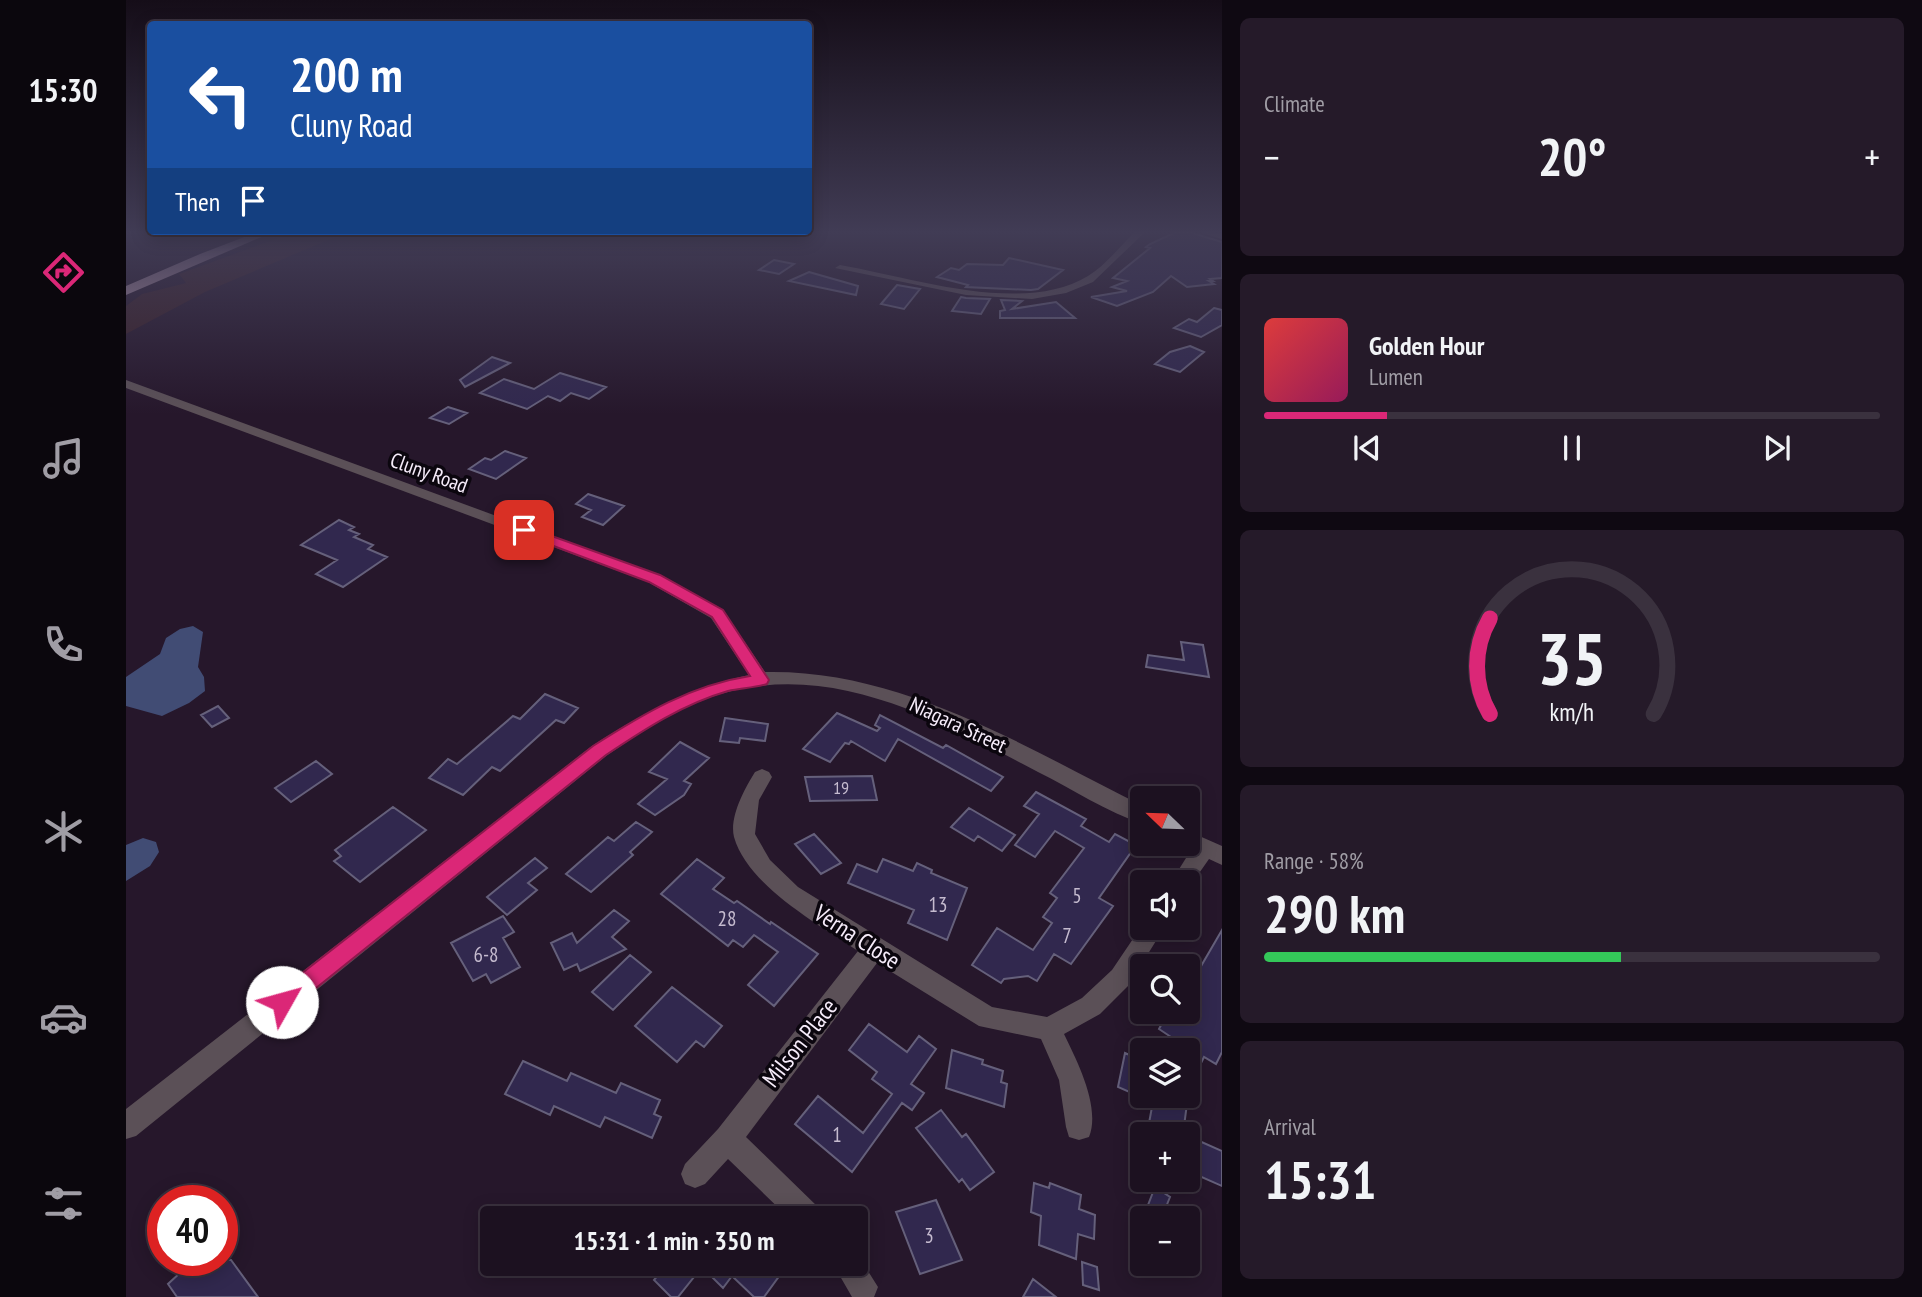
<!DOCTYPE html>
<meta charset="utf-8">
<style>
:root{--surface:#1c1120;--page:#251a29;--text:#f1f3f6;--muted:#a09da5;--line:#3a313e;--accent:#db2777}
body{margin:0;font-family:"PT Sans Narrow",sans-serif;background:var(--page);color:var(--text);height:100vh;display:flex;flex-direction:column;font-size:26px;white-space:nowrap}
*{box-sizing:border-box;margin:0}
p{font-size:23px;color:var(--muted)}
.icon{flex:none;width:38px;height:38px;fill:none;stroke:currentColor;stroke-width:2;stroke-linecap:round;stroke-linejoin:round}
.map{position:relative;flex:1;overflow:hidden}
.side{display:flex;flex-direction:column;gap:18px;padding:18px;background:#0f0912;width:700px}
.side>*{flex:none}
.top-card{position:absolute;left:21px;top:21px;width:665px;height:214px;border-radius:7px;box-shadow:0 4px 18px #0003,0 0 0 2px var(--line);background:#1a4fa0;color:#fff;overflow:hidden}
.needle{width:46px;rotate:293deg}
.tools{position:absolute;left:1004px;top:786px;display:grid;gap:14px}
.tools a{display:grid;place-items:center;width:70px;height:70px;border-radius:7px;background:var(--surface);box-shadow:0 4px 18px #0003,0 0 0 2px var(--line);font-size:35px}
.speed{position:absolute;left:21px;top:1185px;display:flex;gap:14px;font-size:35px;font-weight:700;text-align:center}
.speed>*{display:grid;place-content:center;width:91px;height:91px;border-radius:50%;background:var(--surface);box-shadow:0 4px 18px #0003,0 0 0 2px var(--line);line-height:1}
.speed .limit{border:10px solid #d22;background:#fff;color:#111}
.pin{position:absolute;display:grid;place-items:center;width:60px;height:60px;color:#fff;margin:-30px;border-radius:14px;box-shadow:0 4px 10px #0006}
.me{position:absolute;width:77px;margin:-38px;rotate:52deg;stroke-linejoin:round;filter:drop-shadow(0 0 5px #0008)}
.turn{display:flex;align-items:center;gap:24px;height:147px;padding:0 28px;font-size:32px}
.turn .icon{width:91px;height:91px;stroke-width:2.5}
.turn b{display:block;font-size:49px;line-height:60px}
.then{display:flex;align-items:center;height:66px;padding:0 28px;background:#0003;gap:14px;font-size:26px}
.big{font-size:52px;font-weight:800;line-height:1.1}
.side .card{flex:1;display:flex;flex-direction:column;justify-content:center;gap:10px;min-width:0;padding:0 24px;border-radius:10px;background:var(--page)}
.side .dial{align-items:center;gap:0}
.dial svg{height:182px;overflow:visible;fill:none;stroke:var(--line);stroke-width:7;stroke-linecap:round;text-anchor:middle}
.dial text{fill:var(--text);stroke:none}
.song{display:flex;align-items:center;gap:21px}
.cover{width:84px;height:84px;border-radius:10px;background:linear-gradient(135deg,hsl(0 70% 55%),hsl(330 70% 35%))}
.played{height:7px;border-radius:4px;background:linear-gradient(90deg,var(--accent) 20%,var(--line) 20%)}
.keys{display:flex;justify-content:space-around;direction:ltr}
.heat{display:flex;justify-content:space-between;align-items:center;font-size:38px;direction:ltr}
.charge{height:10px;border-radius:5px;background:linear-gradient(90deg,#34c759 58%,var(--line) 0)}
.trip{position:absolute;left:354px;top:1206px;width:388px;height:70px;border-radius:7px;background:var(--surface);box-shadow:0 4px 18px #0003,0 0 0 2px var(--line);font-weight:800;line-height:70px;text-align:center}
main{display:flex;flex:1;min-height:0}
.tabs{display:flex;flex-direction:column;width:126px;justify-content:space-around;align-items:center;background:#0b070d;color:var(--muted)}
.tabs .icon{width:49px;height:49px}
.tabs .selected{color:var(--accent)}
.tabs b{font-size:32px;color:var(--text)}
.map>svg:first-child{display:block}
</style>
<main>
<nav class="tabs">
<b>15:30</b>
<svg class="icon selected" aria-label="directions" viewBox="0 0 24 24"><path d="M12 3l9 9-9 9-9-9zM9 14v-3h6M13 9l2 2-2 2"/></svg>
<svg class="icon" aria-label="music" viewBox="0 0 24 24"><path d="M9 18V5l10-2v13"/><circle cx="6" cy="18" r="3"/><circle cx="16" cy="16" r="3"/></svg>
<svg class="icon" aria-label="phone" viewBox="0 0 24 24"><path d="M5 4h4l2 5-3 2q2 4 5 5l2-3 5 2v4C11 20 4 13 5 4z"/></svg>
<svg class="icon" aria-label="climate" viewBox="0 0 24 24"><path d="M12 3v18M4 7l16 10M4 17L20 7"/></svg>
<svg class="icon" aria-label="car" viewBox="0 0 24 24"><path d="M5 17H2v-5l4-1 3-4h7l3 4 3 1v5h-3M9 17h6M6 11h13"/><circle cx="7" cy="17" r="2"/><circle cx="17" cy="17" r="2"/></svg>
<svg class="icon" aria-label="filters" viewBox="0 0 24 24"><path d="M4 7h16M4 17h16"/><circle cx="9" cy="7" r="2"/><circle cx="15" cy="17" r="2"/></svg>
</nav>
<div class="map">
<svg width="1096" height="1297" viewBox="0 0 1096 1297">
<rect width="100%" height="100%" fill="#26172b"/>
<!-- green -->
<path fill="#391f26" d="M169 232H221L79 292 0 334V306L16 294 60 283 53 274Z"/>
<!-- water -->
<path fill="#414c74" d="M67 626 77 632 72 667 78 677 79 691 63 703 36 716 0 706V677L34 654 40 638 54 629Z
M17 838 30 842 33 852 24 866 0 881V845Z"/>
<!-- building -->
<path fill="#31284e" stroke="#65607b" stroke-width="2" d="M1050 232H1063L1096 242V278L1084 279 1087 281H1083L1088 284 1061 287 1045 276 1027 292 991 306 965 297 1001 291 986 287 1001 281 987 278 1024 248 1020 247 1024 244Z
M883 258 937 270 912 289 905 290 840 287 842 285 811 277 825 268 833 270 841 264 877 265Z
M648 260 668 264 653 274 633 270Z
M683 272 732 286 730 295 663 281Z
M771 285 794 289 778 309 755 304Z
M835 297 840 298 864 299 855 314 826 311Z
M875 300 896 301 886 309 930 302 949 318H874V311L879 310Z
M1088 308 1096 310V325L1075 337 1048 328 1063 319 1071 322Z
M1064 346 1078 352 1054 372 1029 364 1044 352Z
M366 357 384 363 339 387 334 380Z
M434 373 480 387 463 399 445 393 434 401 422 396 401 409 354 393 378 379 408 389Z
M322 407 341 413 323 424 304 418Z
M379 451 400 458 370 479 343 469 359 458 365 460Z
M462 494 498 506 477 525 456 517 465 510 450 504Z
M213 520 228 527 223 530 233 534 228 537 247 545 242 549 261 557 217 587 190 574 211 560 175 545Z
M1055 642 1077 645 1083 677 1020 667 1022 655 1058 660Z
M419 694 452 708 438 723 430 720 374 771 366 767 337 795 303 778 322 759 331 764 387 716 394 719Z
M92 706 103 718 86 727 75 715Z
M711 713 751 731 754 728 749 725 754 715 817 748 820 745 877 777 865 791 772 739 759 761 725 741 723 744 719 743 704 762 677 749Z
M599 718 642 724 639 741 614 738 613 743 594 741Z
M554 742 583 758 558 781 565 784 558 795 529 815 512 804 541 779 523 772Z
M190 761 206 774 165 802 149 788Z
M746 776 751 800 684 801 679 777Z
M910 792 960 819 955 826 983 842 989 834 1010 845 973 898 987 906 945 964 928 954 911 981 902 976 878 979 875 983 846 965 871 928 907 950 926 923 917 917 931 898 924 893 958 848 929 831 909 857 889 845 913 814 898 806Z
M267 807 300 830 234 882 208 861 215 856 209 850Z
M843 808 889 835 876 851 852 836 848 841 825 827Z
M510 822 526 832 504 852 507 855 465 892 440 874 482 837 488 841Z
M688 834 715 863 695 874 669 844Z
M409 858 421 868 402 883 411 890 381 915 361 897Z
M571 859 598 878 587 889 608 903 611 901 644 924 645 922 692 954 648 1006 622 985 652 952 628 935 617 947 607 940 602 946 535 894Z
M757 859 787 871 791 863 806 870 805 873 841 888 821 940 782 923 788 910 722 883 731 864 751 872Z
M488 910 503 921 486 937 500 949 454 971 451 964 438 970 425 943 446 933 451 943Z
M377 916 388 932 377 938 394 967 365 983 360 974 347 981 325 943Z
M1096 930V1052L1090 1064 1078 1057 1074 1065 1062 1058V1050H1049L1041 1045 1045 1037 1033 1029 1042 1012H1062V967L1071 973Z
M504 955 525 972 487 1010 466 992Z
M546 987 596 1026 578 1047 570 1041 551 1062 509 1026Z
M743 1024 781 1052 793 1036 810 1049 785 1084 798 1093 786 1110 776 1103 726 1172 669 1124 692 1096 737 1133 766 1094 746 1079 751 1072 723 1050Z
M826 1050 857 1060 856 1064 877 1071 875 1082 881 1084 878 1107 820 1088Z
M999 1053 1017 1061V1098L992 1087Z
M397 1061 441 1081 445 1073 490 1093 495 1083 534 1100 528 1114 535 1117 526 1138 479 1117 474 1127 428 1106 424 1115 379 1094Z
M1028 1096H1062L1057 1134H1021Z
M815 1110 836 1137 840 1134 868 1172 844 1190 836 1179 833 1182 790 1128Z
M1062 1136 1096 1151V1186L1062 1171Z
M908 1183 923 1188 924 1183 955 1195 953 1209 969 1215 968 1239 952 1234 950 1259 913 1245 915 1216 905 1212Z
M1029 1187 1044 1197 1040 1207 1057 1218H1017Z
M810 1200 836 1260 794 1274 770 1212Z
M68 1260H105L132 1297H51L42 1284Z
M956 1262 971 1267 973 1290 957 1285Z
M541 1264H662L638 1297H628L606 1276 597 1288 576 1267 552 1297H545L528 1280Z
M907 1279 930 1297H897Z"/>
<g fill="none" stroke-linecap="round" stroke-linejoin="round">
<!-- minor -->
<path fill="#5b5057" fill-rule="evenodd" d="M1009 232H1019L967 282 940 293 906 299 840 295 709 268 714 265C785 277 896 316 962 276 980 265 993 247 1009 232Z
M1077 232 1096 233V239L1079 234Z
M0 380 534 576 597 610 639 672C776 669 898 747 1017 806V824C981 812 946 789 912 772 817 722 712 663 602 692 557 703 517 731 480 756L10 1136 0 1139V1109L466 746C516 714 564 687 623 675L585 618 522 582 0 388Z
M636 769 643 772 646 777 633 800 629 834 644 860 672 887 866 1007 921 1017 956 998 986 970 1017 924V928H1038L1002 986 974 1014 938 1034C951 1061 975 1107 963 1137L953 1140 943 1137 940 1127 933 1080 915 1039 853 1026 751 963 620 1137 693 1208 697 1218H663L602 1159 579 1184 569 1188 559 1184 555 1174 559 1164 592 1129 732 951C692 924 622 886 608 837 603 817 619 788 629 772Z
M1062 831 1096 846V865L1083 859 1062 889V882H1045L1065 850 1054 844H1062Z
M730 1252 752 1287 748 1297H726L707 1264H730Z"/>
<!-- highway -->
<path fill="#b195a7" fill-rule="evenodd" d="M131 232H147L0 295V286L74 254Z"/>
</g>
<!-- sky -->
<linearGradient id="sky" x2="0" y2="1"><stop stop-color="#150d18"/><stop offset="0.56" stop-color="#413c55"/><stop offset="1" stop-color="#413c55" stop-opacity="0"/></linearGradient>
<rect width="1096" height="414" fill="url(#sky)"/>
<!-- route -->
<path fill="#db2777" stroke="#8e194d" stroke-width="2" d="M398 526 534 575 597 610 643 680 641 684C628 688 615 688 602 691 557 704 519 729 480 755L164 1009 156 1012 148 1009 145 1002 148 995 467 746C517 714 565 685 624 676L586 617 523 582 393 533V527Z"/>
<g text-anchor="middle" stroke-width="7" stroke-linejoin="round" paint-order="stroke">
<!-- number labels -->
<g font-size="18" fill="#c5bbcf">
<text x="715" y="794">19</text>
</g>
<!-- street labels -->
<g font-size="21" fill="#f6ecfa" stroke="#0b060e">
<text transform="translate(303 473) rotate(20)" y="7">Cluny Road</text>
<text transform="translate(832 725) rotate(25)" y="7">Niagara Street</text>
</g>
<!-- near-number labels -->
<g font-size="21" fill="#c5bbcf">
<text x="951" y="903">5</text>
<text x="812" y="912">13</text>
<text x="601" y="926">28</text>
<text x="941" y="943">7</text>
<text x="360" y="962">6-8</text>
<text x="711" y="1142">1</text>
<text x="803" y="1243">3</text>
</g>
<!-- near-street labels -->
<g font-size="24" fill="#f6ecfa" stroke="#0b060e">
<text transform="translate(731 937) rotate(33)" y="8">Verna Close</text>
<text transform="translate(674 1043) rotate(-52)" y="8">Milson Place</text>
</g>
</g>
</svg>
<div class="tools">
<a><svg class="needle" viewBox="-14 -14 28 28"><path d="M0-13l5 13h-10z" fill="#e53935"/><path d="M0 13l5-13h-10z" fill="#a09da5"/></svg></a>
<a><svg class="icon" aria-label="sound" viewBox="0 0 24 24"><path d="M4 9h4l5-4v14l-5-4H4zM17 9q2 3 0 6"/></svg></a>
<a><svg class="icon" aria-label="search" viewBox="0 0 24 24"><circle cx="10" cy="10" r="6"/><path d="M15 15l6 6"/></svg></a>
<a><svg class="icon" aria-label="layers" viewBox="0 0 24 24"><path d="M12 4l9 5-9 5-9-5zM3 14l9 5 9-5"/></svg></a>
<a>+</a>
<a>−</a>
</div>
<div class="speed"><div class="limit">40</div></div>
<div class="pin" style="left:398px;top:530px;background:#d93025"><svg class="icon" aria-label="arrive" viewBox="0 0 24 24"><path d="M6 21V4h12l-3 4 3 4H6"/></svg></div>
<svg class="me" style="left:156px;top:1002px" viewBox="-20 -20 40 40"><circle r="19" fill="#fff"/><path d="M0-13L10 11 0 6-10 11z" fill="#db2777"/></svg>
<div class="trip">15:31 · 1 min · 350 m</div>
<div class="top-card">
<div class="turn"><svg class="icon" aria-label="left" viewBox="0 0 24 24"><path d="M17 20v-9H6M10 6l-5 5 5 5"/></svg><div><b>200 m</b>Cluny Road</div></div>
<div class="then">Then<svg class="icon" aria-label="arrive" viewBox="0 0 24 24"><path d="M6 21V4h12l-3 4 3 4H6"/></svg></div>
</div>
</div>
<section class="side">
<div class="card"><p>Climate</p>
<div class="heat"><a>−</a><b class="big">20°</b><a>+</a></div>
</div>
<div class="card">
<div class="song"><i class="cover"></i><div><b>Golden Hour</b><p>Lumen</p></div></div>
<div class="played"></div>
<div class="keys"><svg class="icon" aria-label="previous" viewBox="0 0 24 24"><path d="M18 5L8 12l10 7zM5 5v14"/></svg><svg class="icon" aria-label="pause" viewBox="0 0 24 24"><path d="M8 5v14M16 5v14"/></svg><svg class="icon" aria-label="next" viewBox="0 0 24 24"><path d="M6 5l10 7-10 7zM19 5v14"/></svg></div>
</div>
<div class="card dial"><svg viewBox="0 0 100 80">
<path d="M14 69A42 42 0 1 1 86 69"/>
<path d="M14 69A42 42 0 0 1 14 27" stroke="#db2777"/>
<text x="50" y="56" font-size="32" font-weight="700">35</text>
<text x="50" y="72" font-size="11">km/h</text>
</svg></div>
<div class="card"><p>Range · 58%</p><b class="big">290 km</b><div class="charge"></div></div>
<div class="card"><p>Arrival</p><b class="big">15:31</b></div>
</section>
</main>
